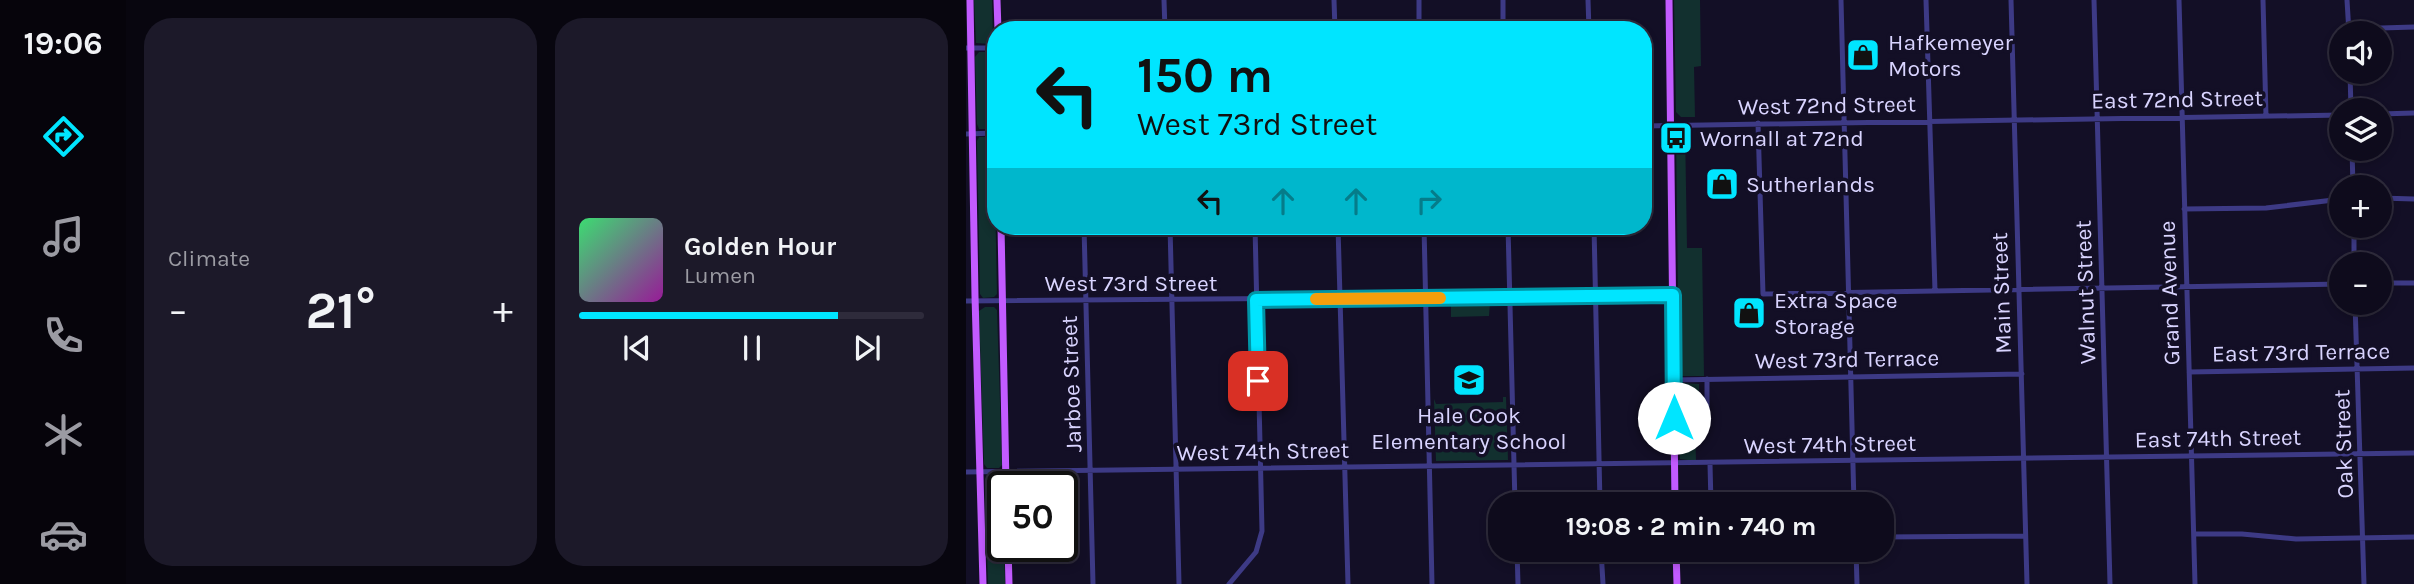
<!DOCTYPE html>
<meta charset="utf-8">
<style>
:root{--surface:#0e0b1c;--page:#1c1929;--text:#f1f3f6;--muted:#9b9ba3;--line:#2e2b3b;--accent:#00e5ff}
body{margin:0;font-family:Karla,sans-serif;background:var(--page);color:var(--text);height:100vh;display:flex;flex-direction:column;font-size:26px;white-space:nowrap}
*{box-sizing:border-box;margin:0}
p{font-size:23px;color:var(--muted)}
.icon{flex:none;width:38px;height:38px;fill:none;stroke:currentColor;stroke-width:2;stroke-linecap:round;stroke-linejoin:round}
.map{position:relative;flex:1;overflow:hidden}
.side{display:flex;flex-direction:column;gap:18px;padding:18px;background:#08060f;width:840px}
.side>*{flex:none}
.guide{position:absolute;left:21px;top:21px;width:665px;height:214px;border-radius:28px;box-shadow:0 4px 10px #0003,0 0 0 2px var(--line);background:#00e5ff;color:#111;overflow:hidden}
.buttons{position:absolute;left:1363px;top:21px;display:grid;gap:14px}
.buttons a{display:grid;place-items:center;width:63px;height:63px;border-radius:50%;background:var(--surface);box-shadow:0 4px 10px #0003,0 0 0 2px var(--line);font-size:35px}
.speed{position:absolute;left:21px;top:471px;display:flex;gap:14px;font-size:35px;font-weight:700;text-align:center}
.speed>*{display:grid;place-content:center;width:91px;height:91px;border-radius:50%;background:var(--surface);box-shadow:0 4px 10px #0003,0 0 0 2px var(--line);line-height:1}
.speed .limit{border:4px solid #111;border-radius:10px;background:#fff;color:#111}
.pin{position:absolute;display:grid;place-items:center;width:60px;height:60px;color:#fff;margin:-30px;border-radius:14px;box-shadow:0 4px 10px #0006}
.me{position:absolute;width:77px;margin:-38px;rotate:0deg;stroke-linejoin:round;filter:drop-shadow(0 0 5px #0008)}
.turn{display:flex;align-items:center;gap:24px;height:147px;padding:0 35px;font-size:32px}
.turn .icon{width:91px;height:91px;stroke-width:2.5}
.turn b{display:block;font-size:49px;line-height:60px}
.lanes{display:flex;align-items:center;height:66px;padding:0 35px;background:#0003;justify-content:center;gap:35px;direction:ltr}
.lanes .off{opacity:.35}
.big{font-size:52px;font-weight:700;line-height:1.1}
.side .card{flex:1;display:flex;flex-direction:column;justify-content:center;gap:10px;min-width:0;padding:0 24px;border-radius:28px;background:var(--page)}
.song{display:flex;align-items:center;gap:21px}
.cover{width:84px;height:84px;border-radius:10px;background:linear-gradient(135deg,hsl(140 70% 55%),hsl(300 70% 35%))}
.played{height:7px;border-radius:4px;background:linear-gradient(90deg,var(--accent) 75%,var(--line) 75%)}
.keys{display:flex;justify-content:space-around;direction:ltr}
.heat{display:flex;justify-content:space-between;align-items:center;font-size:38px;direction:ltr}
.side .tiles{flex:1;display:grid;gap:18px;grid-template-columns:repeat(2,1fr)}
.trip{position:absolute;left:522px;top:492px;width:406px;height:70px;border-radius:28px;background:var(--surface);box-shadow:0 4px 10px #0003,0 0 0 2px var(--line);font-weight:700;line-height:70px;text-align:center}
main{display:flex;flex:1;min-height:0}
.tab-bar{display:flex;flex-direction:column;width:126px;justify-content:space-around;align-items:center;background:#06040b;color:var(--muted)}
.tab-bar .icon{width:49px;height:49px}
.tab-bar .active{color:var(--accent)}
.tab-bar b{font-size:32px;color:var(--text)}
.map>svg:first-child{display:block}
</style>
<main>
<nav class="tab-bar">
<b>19:06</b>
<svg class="icon active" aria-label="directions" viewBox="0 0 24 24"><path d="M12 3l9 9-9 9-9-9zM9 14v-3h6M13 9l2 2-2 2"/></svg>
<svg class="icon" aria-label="music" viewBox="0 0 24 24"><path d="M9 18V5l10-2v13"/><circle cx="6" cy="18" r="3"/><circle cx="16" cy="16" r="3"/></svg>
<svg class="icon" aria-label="phone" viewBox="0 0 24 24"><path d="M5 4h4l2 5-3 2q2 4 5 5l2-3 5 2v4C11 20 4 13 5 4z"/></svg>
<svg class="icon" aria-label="climate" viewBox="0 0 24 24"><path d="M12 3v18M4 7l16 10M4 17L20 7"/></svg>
<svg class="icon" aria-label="car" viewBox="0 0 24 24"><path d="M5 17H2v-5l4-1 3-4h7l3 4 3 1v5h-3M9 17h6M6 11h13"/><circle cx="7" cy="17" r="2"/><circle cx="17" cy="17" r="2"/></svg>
</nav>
<section class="side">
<div class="tiles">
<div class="card"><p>Climate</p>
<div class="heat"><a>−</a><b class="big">21°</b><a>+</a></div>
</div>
<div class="card">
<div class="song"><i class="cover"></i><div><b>Golden Hour</b><p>Lumen</p></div></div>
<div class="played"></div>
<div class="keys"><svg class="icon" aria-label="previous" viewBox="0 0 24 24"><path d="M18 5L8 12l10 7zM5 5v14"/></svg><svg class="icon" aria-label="pause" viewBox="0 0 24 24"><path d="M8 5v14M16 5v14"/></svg><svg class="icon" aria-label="next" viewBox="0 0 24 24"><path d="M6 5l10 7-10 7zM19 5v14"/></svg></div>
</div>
</div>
</section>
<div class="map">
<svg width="1448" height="584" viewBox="0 0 1448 584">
<rect width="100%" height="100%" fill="#130f26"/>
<!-- green -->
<path fill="#12302f" d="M8 0H26L27 41 24 44 10 43Z
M708 0H734L735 66 728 67 729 117H715L710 112Z
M13 52H24L27 57 28 125 25 129H13L11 124 9 57Z
M719 127 721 248H736L738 376H715L713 373 710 135 713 129Z
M13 137H26L28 140 31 294 28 297 17 298 14 294 11 141Z
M485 303H524L523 316 485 317Z
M19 307H28L31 310 36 465 33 468H21L18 464 13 311Z
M717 383 733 384V422L729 423 730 461 714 459 713 387Z
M537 397H540L542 460 470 461 468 399 470 404 537 402Z
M21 476H34L36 478 39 584H22L19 480Z"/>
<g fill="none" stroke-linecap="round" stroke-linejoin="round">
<!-- minor -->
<path stroke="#3d3a85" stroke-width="5" d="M198 0 199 30
M368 0 369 30
M453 0V30
M537 0V30
M622 0 623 30
M875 0 888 504
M960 0 969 291
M1045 0 1061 584
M1128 0 1144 584
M1213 0 1229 584
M1297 0 1300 116
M1381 0 1383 33
M1382 29 1448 27
M0 48H30
M1384 72 1385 110
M1414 114 1448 113
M792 123 797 294 1376 284
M677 126 1376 115
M0 134 30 133
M1386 149 1387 187
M1414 198 1448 199
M1218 209 1300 208 1376 199
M118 226 127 584
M204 226 213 584
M372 226 382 584
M458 226 466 584
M542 226 549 504
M628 226 634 504
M1388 226V264
M1414 283H1448
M0 301 707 295
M1389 303 1398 584
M1223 372 1448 368
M708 380 1056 374
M741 414V379
M744 464 745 504
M0 472 1448 453
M1228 534H1276L1330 539 1448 537
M915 537 1059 536
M551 550 552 584
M635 550 637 584
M890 550 891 584
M635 558 710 557
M263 584 290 552 296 531 289 226"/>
<!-- major -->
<path stroke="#c25bff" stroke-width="7" d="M4 0 9 296 17 584
M31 0 32 30
M703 0 709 504
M35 226 40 486
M42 546 43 584
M710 550 711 584"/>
</g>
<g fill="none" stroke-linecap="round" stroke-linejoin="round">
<defs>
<path id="route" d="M292 381 290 300 707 295 708 418"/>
</defs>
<!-- route casing -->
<use href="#route" stroke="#0095a6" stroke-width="18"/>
<!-- route -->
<use href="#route" stroke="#00e5ff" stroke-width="12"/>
<!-- slow -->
<path stroke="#f59e0b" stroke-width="12" d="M350 299 474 298"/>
</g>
<!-- icons -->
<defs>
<symbol id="shop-square" viewBox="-11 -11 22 22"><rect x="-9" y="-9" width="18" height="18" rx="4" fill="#00e5ff" stroke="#130f26"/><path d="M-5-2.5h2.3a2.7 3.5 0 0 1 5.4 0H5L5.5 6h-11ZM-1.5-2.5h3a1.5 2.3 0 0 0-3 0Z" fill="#111"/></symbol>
<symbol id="bus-square" viewBox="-11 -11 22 22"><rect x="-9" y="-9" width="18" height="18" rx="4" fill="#00e5ff" stroke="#130f26"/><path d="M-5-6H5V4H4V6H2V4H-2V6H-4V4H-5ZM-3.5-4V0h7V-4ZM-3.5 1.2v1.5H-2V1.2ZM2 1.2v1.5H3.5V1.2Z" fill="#111"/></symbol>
<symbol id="school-square" viewBox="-11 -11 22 22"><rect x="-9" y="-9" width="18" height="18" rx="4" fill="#00e5ff" stroke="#130f26"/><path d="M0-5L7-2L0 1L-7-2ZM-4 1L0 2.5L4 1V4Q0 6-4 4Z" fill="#111"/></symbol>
</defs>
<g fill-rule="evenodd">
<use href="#shop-square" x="878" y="36" width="38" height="38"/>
<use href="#bus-square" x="691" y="119" width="38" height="38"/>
<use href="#shop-square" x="737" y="165" width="38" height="38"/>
<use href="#shop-square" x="764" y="294" width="38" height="38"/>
<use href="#school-square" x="484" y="361" width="38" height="38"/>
</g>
<g text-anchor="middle" stroke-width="7" stroke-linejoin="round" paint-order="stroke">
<!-- poi labels -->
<g font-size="23" fill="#d9d4ff" stroke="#130f26" text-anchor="start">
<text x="922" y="50">Hafkemeyer<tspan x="922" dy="26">Motors</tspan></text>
<text x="734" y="146">Wornall at 72nd</text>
<text x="780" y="192">Sutherlands</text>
<text x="808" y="308">Extra Space<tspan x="808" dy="26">Storage</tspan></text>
<text x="503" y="423" text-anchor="middle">Hale Cook<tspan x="503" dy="26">Elementary School</tspan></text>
</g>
<!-- street labels -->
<g font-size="23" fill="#d9d4ff" stroke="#130f26">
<text transform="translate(1211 99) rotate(-1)" y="8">East 72nd Street</text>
<text transform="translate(861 105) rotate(-1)" y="8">West 72nd Street</text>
<text x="165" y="291">West 73rd Street</text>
<text transform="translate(1119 292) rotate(-92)" y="8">Walnut Street</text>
<text transform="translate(1035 293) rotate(-92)" y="8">Main Street</text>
<text transform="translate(1203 293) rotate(-92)" y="8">Grand Avenue</text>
<text transform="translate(1335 352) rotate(-1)" y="8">East 73rd Terrace</text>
<text transform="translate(881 359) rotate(-1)" y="8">West 73rd Terrace</text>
<text transform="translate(105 384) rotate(-92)" y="8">Jarboe Street</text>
<text transform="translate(1252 438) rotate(-1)" y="8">East 74th Street</text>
<text transform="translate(864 444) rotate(-1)" y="8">West 74th Street</text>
<text transform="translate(1377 444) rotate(-92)" y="8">Oak Street</text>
<text transform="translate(297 451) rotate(-1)" y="8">West 74th Street</text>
</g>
</g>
</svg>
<div class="buttons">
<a><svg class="icon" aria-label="sound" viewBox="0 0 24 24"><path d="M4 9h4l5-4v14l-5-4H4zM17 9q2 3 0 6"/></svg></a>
<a><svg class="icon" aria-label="layers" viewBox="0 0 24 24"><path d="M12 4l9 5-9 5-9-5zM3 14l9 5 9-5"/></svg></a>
<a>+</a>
<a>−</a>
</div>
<div class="speed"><div class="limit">50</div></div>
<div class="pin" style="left:292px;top:381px;background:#d93025"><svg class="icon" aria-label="arrive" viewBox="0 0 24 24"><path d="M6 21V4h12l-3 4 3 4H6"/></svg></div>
<svg class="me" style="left:708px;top:418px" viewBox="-20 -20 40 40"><circle r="19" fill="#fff"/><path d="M0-13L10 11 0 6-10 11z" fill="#00e5ff"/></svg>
<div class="trip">19:08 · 2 min · 740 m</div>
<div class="guide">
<div class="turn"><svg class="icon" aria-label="left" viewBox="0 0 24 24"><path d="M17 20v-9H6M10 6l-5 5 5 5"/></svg><div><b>150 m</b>West 73rd Street</div></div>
<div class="lanes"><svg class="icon" aria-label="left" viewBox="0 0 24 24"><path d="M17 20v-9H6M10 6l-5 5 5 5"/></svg><svg class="icon off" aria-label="ahead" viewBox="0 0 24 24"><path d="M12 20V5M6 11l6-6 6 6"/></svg><svg class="icon off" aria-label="ahead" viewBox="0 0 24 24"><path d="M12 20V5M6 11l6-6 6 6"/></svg><svg class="icon off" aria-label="right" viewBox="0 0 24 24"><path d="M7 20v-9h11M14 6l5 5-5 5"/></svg></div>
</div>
</div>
</main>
